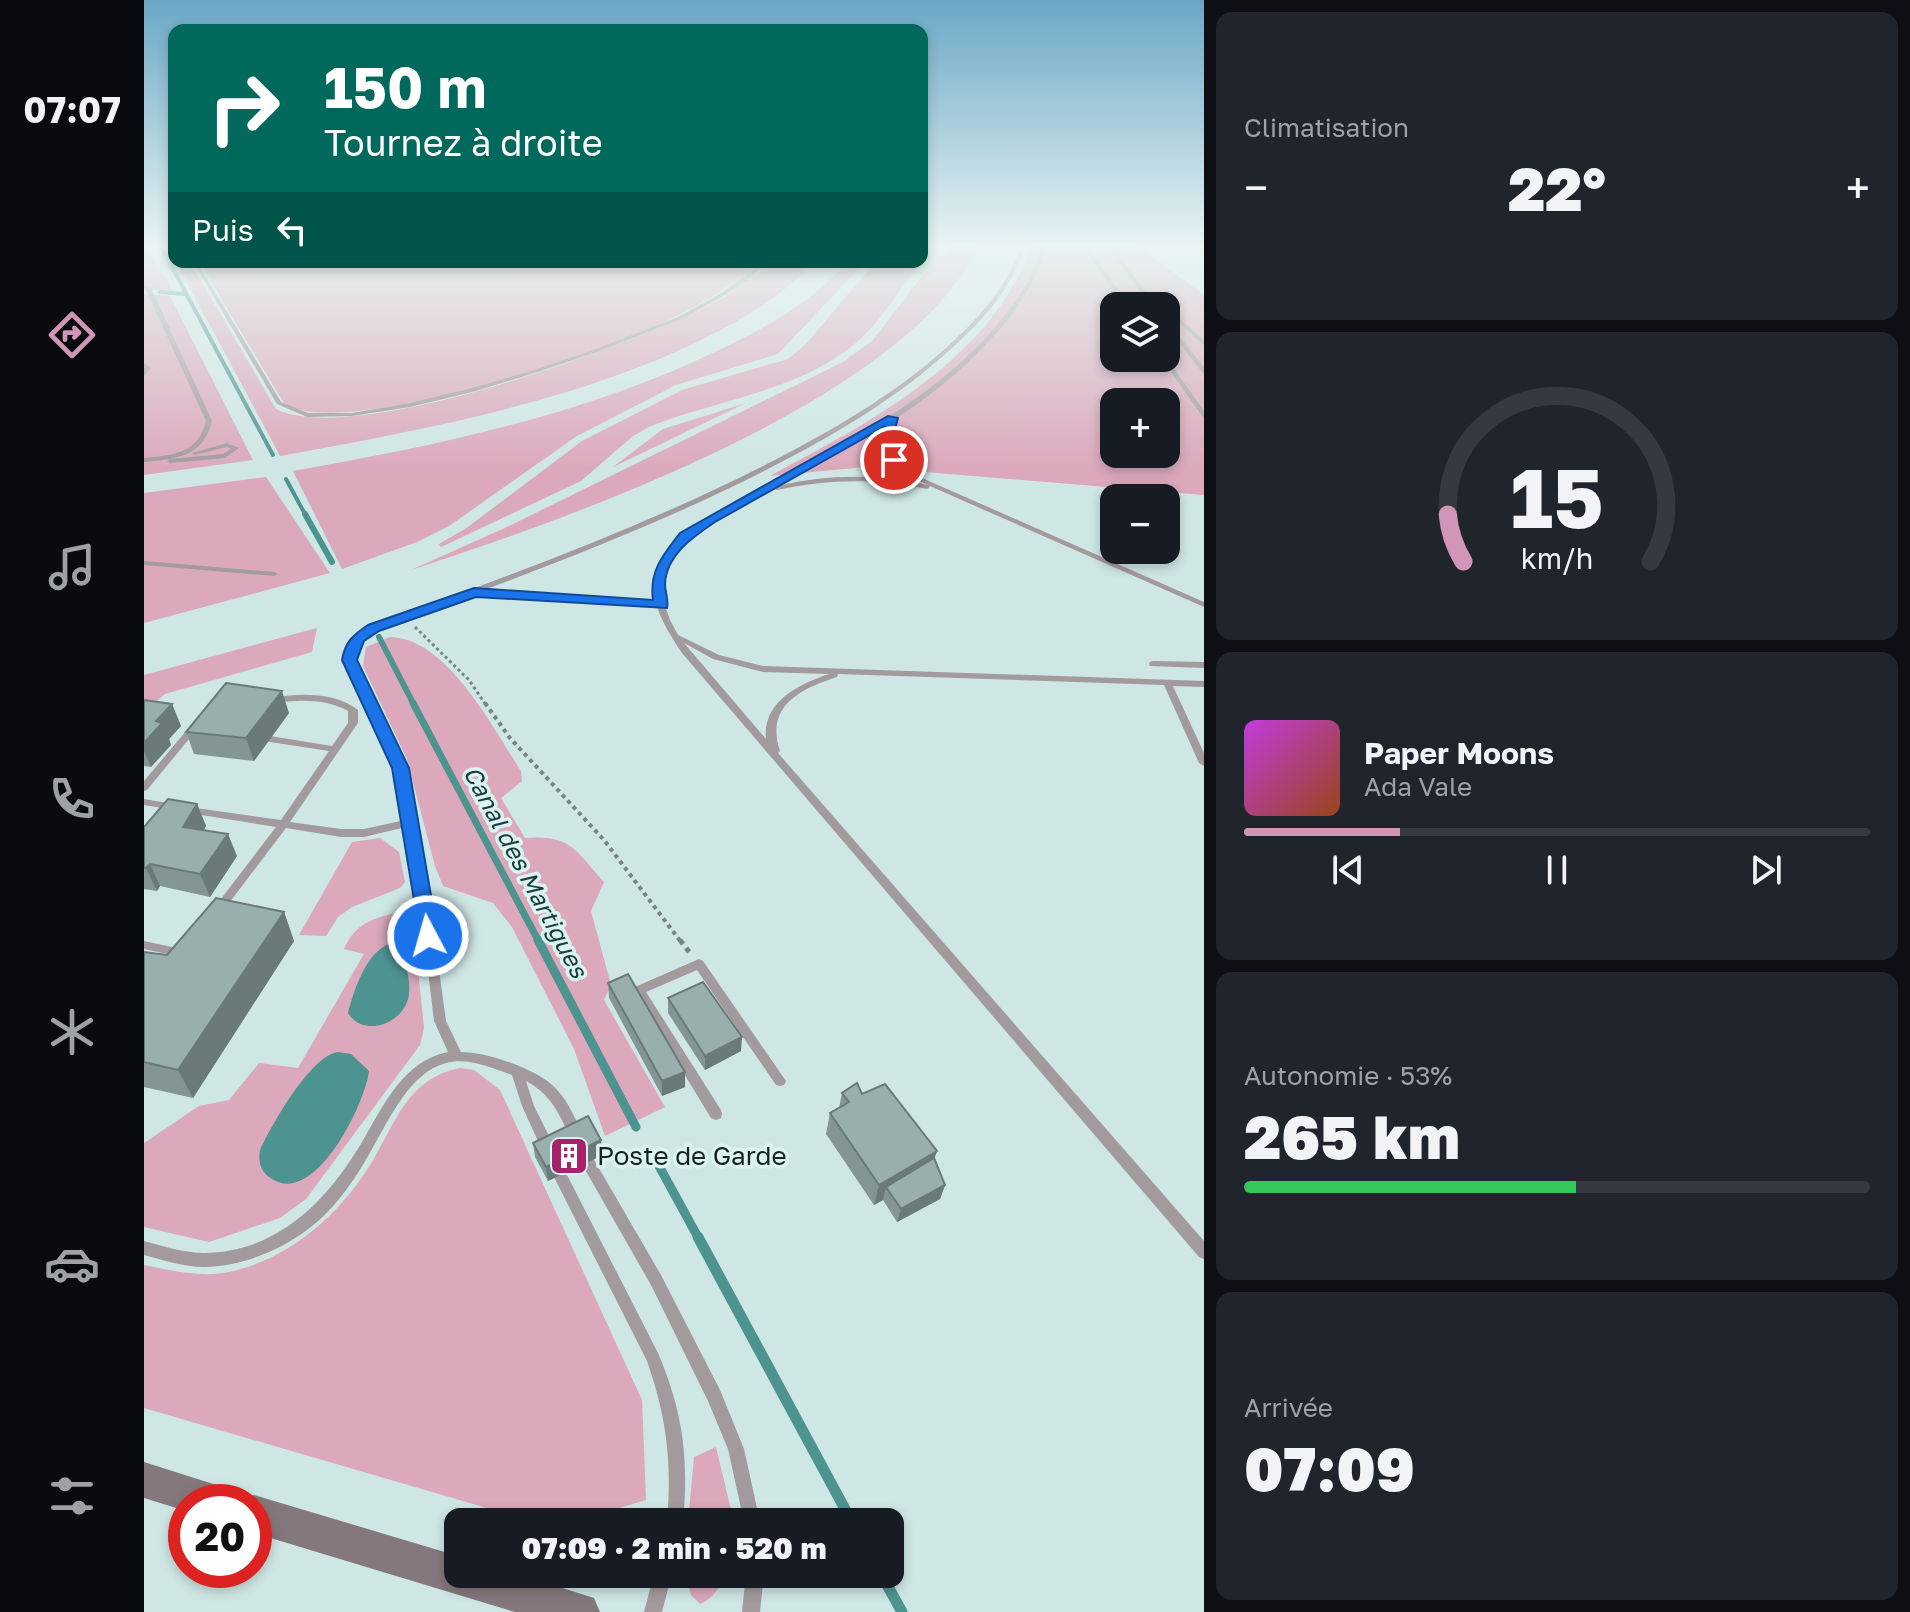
<!DOCTYPE html>
<html lang="fr">
<meta charset="utf-8">
<style>
:root{--surface:#171b24;--page:#20242c;--text:#f1f3f6;--muted:#9ea1a6;--line:#363941;--accent:#d095b7}
body{margin:0;font-family:"Golos Text",sans-serif;background:var(--page);color:var(--text);height:100vh;display:flex;flex-direction:column;font-size:30px;white-space:nowrap}
*{box-sizing:border-box;margin:0}
p{font-size:26px;color:var(--muted)}
.icon{flex:none;width:44px;height:44px;fill:none;stroke:currentColor;stroke-width:2;stroke-linecap:round;stroke-linejoin:round}
.map{position:relative;flex:1;overflow:hidden}
.panel{display:flex;flex-direction:column;gap:12px;padding:12px;background:#0d0f14;width:706px}
.panel>*{flex:none}
.banner{position:absolute;left:24px;top:24px;width:760px;height:244px;border-radius:16px;box-shadow:0 4px 12px #0003;background:#00695c;color:#fff;overflow:hidden}
.buttons{position:absolute;left:956px;top:292px;display:grid;gap:16px}
.buttons a{display:grid;place-items:center;width:80px;height:80px;border-radius:16px;background:var(--surface);box-shadow:0 4px 12px #0003;font-size:40px}
.speed{position:absolute;left:24px;top:1484px;display:flex;gap:16px;font-size:40px;font-weight:700;text-align:center}
.speed>*{display:grid;place-content:center;width:104px;height:104px;border-radius:50%;background:var(--surface);box-shadow:0 4px 12px #0003;line-height:1}
.speed .limit{border:12px solid #d22;background:#fff;color:#111}
.pin{position:absolute;display:grid;place-items:center;width:68px;height:68px;color:#fff;margin:-34px;border:4px solid #fff;border-radius:50%;box-shadow:0 2px 8px #0007}
.me{position:absolute;width:88px;margin:-44px;rotate:354deg;stroke-linejoin:round;filter:drop-shadow(0 0 6px #0008)}
.turn{display:flex;align-items:center;gap:28px;height:168px;padding:0 24px;font-size:36px}
.turn .icon{width:104px;height:104px;stroke-width:2.5}
.turn b{display:block;font-size:56px;line-height:68px}
.then{display:flex;align-items:center;height:76px;padding:0 24px;background:#0003;gap:16px;font-size:30px}
.big{font-size:60px;font-weight:800;line-height:1.1}
.panel .card{flex:1;display:flex;flex-direction:column;justify-content:center;gap:12px;min-width:0;padding:0 28px;border-radius:16px;background:var(--page)}
.panel .dial{align-items:center;gap:0}
.dial svg{height:208px;overflow:visible;fill:none;stroke:var(--line);stroke-width:7;stroke-linecap:round;text-anchor:middle}
.dial text{fill:var(--text);stroke:none}
.song{display:flex;align-items:center;gap:24px}
.cover{width:96px;height:96px;border-radius:12px;background:linear-gradient(135deg,hsl(290 70% 55%),hsl(20 70% 35%))}
.played{height:8px;border-radius:4px;background:linear-gradient(90deg,var(--accent) 25%,var(--line) 25%)}
.keys{display:flex;justify-content:space-around;direction:ltr}
.heat{display:flex;justify-content:space-between;align-items:center;font-size:44px;direction:ltr}
.charge{height:12px;border-radius:6px;background:linear-gradient(90deg,#34c759 53%,var(--line) 0)}
.trip{position:absolute;left:300px;top:1508px;width:460px;height:80px;border-radius:16px;background:var(--surface);box-shadow:0 4px 12px #0003;font-weight:800;line-height:80px;text-align:center}
main{display:flex;flex:1;min-height:0}
.tab-bar{display:flex;flex-direction:column;width:144px;justify-content:space-around;align-items:center;background:#090b0e;color:var(--muted)}
.tab-bar .icon{width:56px;height:56px}
.tab-bar .current{color:var(--accent)}
.tab-bar b{font-size:36px;color:var(--text)}
.map>svg:first-child{display:block}
</style>
<main>
<nav class="tab-bar">
<b>07:07</b>
<svg class="icon current" aria-label="directions" viewBox="0 0 24 24"><path d="M12 3l9 9-9 9-9-9zM9 14v-3h6M13 9l2 2-2 2"/></svg>
<svg class="icon" aria-label="music" viewBox="0 0 24 24"><path d="M9 18V5l10-2v13"/><circle cx="6" cy="18" r="3"/><circle cx="16" cy="16" r="3"/></svg>
<svg class="icon" aria-label="phone" viewBox="0 0 24 24"><path d="M5 4h4l2 5-3 2q2 4 5 5l2-3 5 2v4C11 20 4 13 5 4z"/></svg>
<svg class="icon" aria-label="climate" viewBox="0 0 24 24"><path d="M12 3v18M4 7l16 10M4 17L20 7"/></svg>
<svg class="icon" aria-label="car" viewBox="0 0 24 24"><path d="M5 17H2v-5l4-1 3-4h7l3 4 3 1v5h-3M9 17h6M6 11h13"/><circle cx="7" cy="17" r="2"/><circle cx="17" cy="17" r="2"/></svg>
<svg class="icon" aria-label="filters" viewBox="0 0 24 24"><path d="M4 7h16M4 17h16"/><circle cx="9" cy="7" r="2"/><circle cx="15" cy="17" r="2"/></svg>
</nav>
<div class="map">
<svg width="1060" height="1612" viewBox="0 0 1060 1612">
<rect width="100%" height="100%" fill="#cee6e4"/>
<!-- green -->
<path fill="#dba8bc" fill-rule="evenodd" d="M0 245H3L29 291 0 289Z
M808 245H835C765 400 423 519 267 570L363 527 699 362 728 341 775 280Z
M888 245H992L1060 295V495L721 467 626 476C727 422 848 359 888 245ZM970 306H1022V358H970ZM970 402H1022V454H970Z
M778 255H789C758 278 743 317 713 342 655 392 573 399 505 427L489 436 437 481 297 547 295 544 321 529 438 441 538 390 644 359 662 344 728 266 734 262H778Z
M32 262H46L132 409C211 448 487 345 566 305 588 293 607 279 626 262H672C550 382 301 426 136 456Z
M55 262H618C582 291 545 311 503 330 443 357 192 441 140 403Z
M703 262H721L634 354 532 385 433 436 305 526 273 542 198 569 149 471C296 445 445 414 579 348 625 326 670 301 703 262Z
M0 294 26 296 109 460 0 475Z
M602 403 469 467 519 429Z
M122 477 186 573 0 623V493Z
M173 628 168 652 21 694 0 711V675Z
M246 637C303 638 349 728 377 771L378 781 357 798 381 838C427 834 432 851 460 882L447 911 467 985 460 1000 521 1107 461 1136 430 1049 368 927 349 903 299 886 291 866 263 759 219 666 222 647Z
M236 838 255 852 261 882 256 888 208 907 194 917 182 936 155 935 208 842Z
M247 914H257L269 921 280 1028 276 1045 162 1199 136 1218 65 1242 0 1227V1143L55 1106 85 1100 115 1063 154 1068 220 954 200 949C210 926 224 920 247 914Z
M316 1068 330 1070 356 1090 498 1400 502 1500 428 1522H391L0 1408V1265C26 1270 53 1277 79 1273 143 1262 195 1216 228 1162 252 1122 264 1078 316 1068Z
M572 1447 590 1522H544L550 1457Z
M541 1574H582C576 1587 569 1599 556 1604L547 1595Z"/>
<!-- water -->
<path fill="#4d9491" d="M245 944H255C260 959 267 978 265 994 262 1023 220 1039 204 1013 210 990 222 953 245 944Z
M194 1052 207 1054 225 1071C221 1105 169 1211 125 1177 116 1170 114 1161 116 1150 128 1125 166 1056 194 1052Z"/>
<g fill="none" stroke-linecap="round" stroke-linejoin="round">
<!-- stream-far4 -->
<path stroke="#4d9491" stroke-width="4" d="M16 245 129 455
M16 292 41 294
M142 479 162 516"/>
<!-- stream-far3 -->
<path stroke="#4d9491" stroke-width="6" d="M161 514 188 562
M235 637 270 705"/>
<!-- stream-far2 -->
<path stroke="#4d9491" stroke-width="7" d="M269 703 395 942"/>
<!-- stream-far1 -->
<path stroke="#4d9491" stroke-width="9" d="M394 940 492 1127
M515 1166 555 1239"/>
<!-- stream -->
<path stroke="#4d9491" stroke-width="11" d="M554 1237 708 1522
M737 1574 758 1612"/>
<!-- path-far2 -->
<path stroke="#758685" stroke-width="3" stroke-dasharray="3 3" stroke-linecap="butt" d="M271 627 325 680 342 705"/>
<!-- path-far1 -->
<path stroke="#758685" stroke-width="4" stroke-dasharray="4 4" stroke-linecap="butt" d="M341 703 366 738 460 840 537 942"/>
<!-- path -->
<path stroke="#758685" stroke-width="5" stroke-dasharray="5 5" stroke-linecap="butt" d="M536 940 546 953"/>
<!-- service -->
<path fill="#a39a9d" fill-rule="evenodd" d="M877 245H881C869 287 841 318 809 347 754 398 689 436 622 470 530 517 435 554 338 591L513 602C510 579 520 553 537 536 543 531 551 527 558 523 579 510 600 499 621 487 706 441 790 399 854 324 873 300 891 275 898 245H902C887 314 808 383 751 419 740 451 753 461 778 478L1060 602V607L786 486 785 488 783 489C732 478 684 479 633 490L630 488 544 538 526 566 521 579 519 593 521 606 526 620 534 635 575 655 619 666 1060 681V687L1029 686 1060 753V766L1055 763 1020 685 694 674 693 677C656 689 621 706 636 751L634 753 1060 1241V1259L1055 1257 538 653C528 638 519 624 513 607L336 595 332 593 233 630 216 643 209 660 261 768 285 896 302 1021 317 1052C343 1052 398 1070 414 1091 425 1103 432 1120 439 1135L437 1139 432 1141 427 1139C415 1114 408 1095 382 1081L390 1106 411 1148 409 1152 404 1154 399 1152 378 1106 368 1075C348 1068 324 1057 302 1063 266 1072 245 1120 228 1149 217 1169 205 1188 190 1205 159 1241 108 1266 60 1267 40 1267 19 1260 0 1255V1241C19 1246 40 1253 60 1253 134 1252 183 1201 218 1142 239 1106 260 1060 304 1052L290 1021 275 896 262 827 220 837H197L142 828 79 911H71L70 908 132 827 45 813 41 812 40 810 41 808 45 807 137 820 185 751 126 742 123 741 121 739 123 737 126 736 188 746 204 723V711C188 702 170 700 152 701 142 701 133 704 126 700L127 698C154 693 191 692 214 710V723L146 822 197 829H220L261 820 251 768 201 660C205 644 213 635 227 626 358 578 490 531 615 468 682 434 748 397 803 347 835 318 864 287 877 245ZM743 424C733 457 758 473 784 485 734 474 685 474 634 486ZM540 643 569 659 619 672 685 674C655 684 618 702 622 739Z
M938 245H942L986 306H980Z
M962 245H966L1013 306H1007Z
M49 262H53L137 402 164 413H208L266 403 328 388 393 369 452 349 534 317 579 292 619 262H624L604 280 583 294 538 319 456 351 397 371 332 391 266 407 208 416 163 417 133 404Z
M0 286 7 288 68 421C60 457 31 459 0 462V458C29 455 54 454 62 421Z
M1022 307 1060 340V345L1022 312Z
M1022 320 1060 367V373L1058 372 1022 326Z
M1022 357 1060 411V417L1058 416 1017 358Z
M0 363 7 368 0 376Z
M83 443 95 448 81 458 26 463 23 461 26 459 79 454 87 449 83 447 51 455 48 453Z
M0 561 130 572 134 574 130 576 0 565Z
M1009 661 1060 662V668L1006 666 1005 664 1006 662Z
M51 723 54 724 56 726 54 728 3 790 0 791V781L48 724Z
M0 799 30 804 35 807 30 810 0 805Z
M0 941 37 949 41 950 43 953 41 956 37 957 0 949Z
M555 959 559 961 642 1081 640 1085 636 1086 632 1085 553 970 502 992 577 1110 578 1114 577 1118 572 1120 567 1118 489 990 491 987Z
M444 1156 449 1158 517 1275 576 1390 600 1449 616 1522H600L584 1449 564 1401 507 1285 439 1166 437 1162 439 1158Z
M416 1169 421 1171 514 1353C539 1412 545 1458 539 1522H523C528 1461 523 1419 503 1361L409 1175 411 1171Z
M510 1574H528L518 1612H500Z
M602 1574H620L616 1612H598Z"/>
<!-- secondary -->
<path fill="#85787d" fill-rule="evenodd" d="M0 1462 85 1489 90 1502H42V1511L0 1498Z
M110 1495 314 1556V1574H374L450 1598 456 1612H371L110 1533V1502H96Z"/>
</g>
<!-- wall -->
<path fill="#839695" d="M0 700 28 704 37 726 25 739 27 745 7 767 0 766Z
M145 713 110 761 50 754 42 732Z
M53 804 62 826 60 830 93 856 66 897 16 886 13 891 0 889V827Z
M140 912 150 941 49 1098 0 1087V952L23 955Z
M464 983 541 1072V1087L518 1096 465 998Z
M524 998 597 1051 561 1070 524 1013Z
M698 1093 718 1094 793 1151 790 1158 801 1185 796 1199 753 1222 739 1200 730 1205 682 1134 686 1113 695 1108Z
M389 1143 459 1155 404 1181 391 1157Z"/>
<!-- shaded-wall -->
<path fill="#6a7a79" d="M138 691 145 713 110 761 102 738Z
M28 704 37 726 25 739 27 745 7 767 0 751V743L12 721Z
M53 804 62 826 48 850 39 827Z
M84 834 93 856 66 897 56 874Z
M6 864 16 886 13 891 2 868Z
M140 912 150 941 49 1098 34 1070Z
M598 1037 597 1051 561 1070V1056Z
M541 1072V1087L518 1096V1081Z
M457 1140 459 1155 404 1181 402 1167Z
M793 1151 786 1172 742 1187 739 1200 730 1205 735 1185Z
M801 1185 796 1199 753 1222 757 1209Z"/>
<!-- building -->
<path fill="#98afad" stroke="#6a7a79" stroke-width="2" d="M82 683 138 691 102 738 42 732Z
M0 700 28 704 12 721 18 723 0 743Z
M24 799 53 804 39 827 84 834 56 874 6 864 2 868H0V827Z
M72 898 140 912 34 1070 0 1062V952L23 955Z
M484 974 541 1072 518 1081 464 983Z
M559 982 598 1037 561 1056 524 998Z
M713 1083 718 1094 741 1084 793 1151 735 1185 686 1113 705 1102 698 1093Z
M444 1116 457 1140 402 1167 389 1143Z
M790 1158 801 1185 757 1209 742 1187Z"/>
<!-- sky -->
<linearGradient id="sky" x2="0" y2="1"><stop stop-color="#6aa7c5"/><stop offset="0.52" stop-color="#e9f4f3"/><stop offset="1" stop-color="#e9f4f3" stop-opacity="0"/></linearGradient>
<rect width="1060" height="471" fill="url(#sky)"/>
<!-- route -->
<path fill="#1a73e8" stroke="#114b97" stroke-width="2" d="M744 416 754 418 747 444 756 460 755 463H746L735 444 740 427 571 522C550 536 522 555 521 584 521 593 525 600 523 608L332 597 235 631 220 641 213 660 265 768 294 936 291 942H277L248 768 198 660C201 642 209 635 224 625L330 588 509 600C505 571 519 555 536 533Z"/>
<!-- icons -->
<defs>
<symbol id="building-square" viewBox="-11 -11 22 22"><rect x="-9" y="-9" width="18" height="18" rx="4" fill="#a8226b" stroke="#dbf3f1"/><path d="M-4-6H4V6H1V3H-1V6H-4ZM-2.5-4.3h1.7v1.8h-1.7ZM.8-4.3h1.7v1.8H.8ZM-2.5-1h1.7V.8h-1.7ZM.8-1h1.7V.8H.8Z" fill="#fff"/></symbol>
</defs>
<g fill-rule="evenodd">
<use href="#building-square" x="403" y="1134" width="44" height="44"/>
</g>
<g text-anchor="middle" stroke-width="7" stroke-linejoin="round" paint-order="stroke">
<!-- water labels -->
<g font-size="24" font-style="italic" fill="#183c3a" stroke="#dbf3f1">
<text transform="translate(381 872) rotate(62)" y="8">Canal des Martigues</text>
</g>
<!-- near-poi labels -->
<g font-size="26" fill="#192221" stroke="#dbf3f1" text-anchor="start">
<text x="453" y="1165">Poste de Garde</text>
</g>
</g>
</svg>
<div class="buttons">
<a><svg class="icon" aria-label="layers" viewBox="0 0 24 24"><path d="M12 4l9 5-9 5-9-5zM3 14l9 5 9-5"/></svg></a>
<a>+</a>
<a>−</a>
</div>
<div class="speed"><div class="limit">20</div></div>
<div class="pin" style="left:750px;top:460px;background:#d93025"><svg class="icon" aria-label="arrive" viewBox="0 0 24 24"><path d="M6 21V4h12l-3 4 3 4H6"/></svg></div>
<svg class="me" style="left:284px;top:936px" viewBox="-20 -20 40 40"><circle r="17" fill="#1a73e8" stroke="#fff" stroke-width="3"/><path d="M0-11L8 9 0 5-8 9z" fill="#fff"/></svg>
<div class="trip">07:09 · 2 min · 520 m</div>
<div class="banner">
<div class="turn"><svg class="icon" aria-label="right" viewBox="0 0 24 24"><path d="M7 20v-9h11M14 6l5 5-5 5"/></svg><div><b>150 m</b>Tournez à droite</div></div>
<div class="then">Puis<svg class="icon" aria-label="left" viewBox="0 0 24 24"><path d="M17 20v-9H6M10 6l-5 5 5 5"/></svg></div>
</div>
</div>
<section class="panel">
<div class="card"><p>Climatisation</p>
<div class="heat"><a>−</a><b class="big">22°</b><a>+</a></div>
</div>
<div class="card dial"><svg viewBox="0 0 100 80">
<path d="M14 69A42 42 0 1 1 86 69"/>
<path d="M14 69A42 42 0 0 1 8 51" stroke="#d095b7"/>
<text x="50" y="56" font-size="32" font-weight="700">15</text>
<text x="50" y="72" font-size="11">km/h</text>
</svg></div>
<div class="card">
<div class="song"><i class="cover"></i><div><b>Paper Moons</b><p>Ada Vale</p></div></div>
<div class="played"></div>
<div class="keys"><svg class="icon" aria-label="previous" viewBox="0 0 24 24"><path d="M18 5L8 12l10 7zM5 5v14"/></svg><svg class="icon" aria-label="pause" viewBox="0 0 24 24"><path d="M8 5v14M16 5v14"/></svg><svg class="icon" aria-label="next" viewBox="0 0 24 24"><path d="M6 5l10 7-10 7zM19 5v14"/></svg></div>
</div>
<div class="card"><p>Autonomie · 53%</p><b class="big">265 km</b><div class="charge"></div></div>
<div class="card"><p>Arrivée</p><b class="big">07:09</b></div>
</section>
</main>
